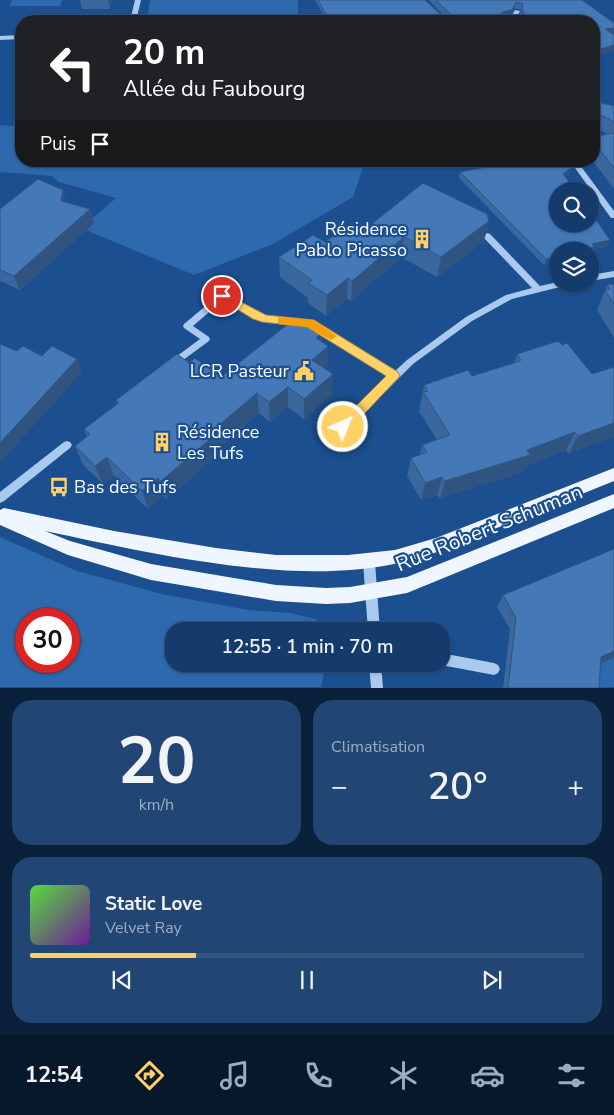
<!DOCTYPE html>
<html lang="fr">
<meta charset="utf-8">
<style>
:root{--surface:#143b6b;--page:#214673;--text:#f1f3f6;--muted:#9dadc1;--line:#33557e;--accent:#ffd166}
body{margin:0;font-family:"Nunito Sans",sans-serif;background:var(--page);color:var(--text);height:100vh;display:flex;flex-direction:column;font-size:19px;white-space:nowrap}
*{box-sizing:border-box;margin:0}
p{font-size:16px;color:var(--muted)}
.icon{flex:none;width:28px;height:28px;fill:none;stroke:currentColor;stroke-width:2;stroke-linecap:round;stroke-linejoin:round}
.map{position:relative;height:688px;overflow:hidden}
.drawer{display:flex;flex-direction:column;gap:12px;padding:12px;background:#0b203b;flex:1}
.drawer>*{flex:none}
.banner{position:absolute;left:15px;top:15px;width:585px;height:152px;border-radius:20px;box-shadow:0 1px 4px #0004,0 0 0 1px var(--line);background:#202124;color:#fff;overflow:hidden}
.controls{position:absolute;left:549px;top:182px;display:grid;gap:10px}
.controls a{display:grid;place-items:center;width:50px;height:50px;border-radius:50%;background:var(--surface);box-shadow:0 1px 4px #0004,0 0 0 1px var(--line);font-size:25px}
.speed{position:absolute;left:15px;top:608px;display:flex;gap:10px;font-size:25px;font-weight:700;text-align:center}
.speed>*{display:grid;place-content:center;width:65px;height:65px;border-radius:50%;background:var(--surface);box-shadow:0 1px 4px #0004,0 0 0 1px var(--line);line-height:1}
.speed .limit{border:8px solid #d22;background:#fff;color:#111}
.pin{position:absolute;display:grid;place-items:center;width:42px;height:42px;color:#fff;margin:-21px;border:2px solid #fff;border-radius:50%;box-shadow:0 1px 5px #0007}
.me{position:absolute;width:55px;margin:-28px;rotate:44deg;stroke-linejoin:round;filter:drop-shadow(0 0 4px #0008)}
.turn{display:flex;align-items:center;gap:18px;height:105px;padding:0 25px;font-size:22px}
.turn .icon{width:65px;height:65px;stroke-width:2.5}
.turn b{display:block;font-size:35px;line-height:42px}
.then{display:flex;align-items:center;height:48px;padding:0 25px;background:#0003;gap:10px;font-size:19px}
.big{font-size:38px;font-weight:600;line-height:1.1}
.drawer .tile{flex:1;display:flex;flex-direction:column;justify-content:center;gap:8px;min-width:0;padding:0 18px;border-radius:20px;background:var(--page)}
.drawer .dial{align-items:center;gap:0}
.dial b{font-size:65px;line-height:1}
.song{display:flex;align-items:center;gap:15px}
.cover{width:60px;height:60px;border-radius:8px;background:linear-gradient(135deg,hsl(110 70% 55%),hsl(280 70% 35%))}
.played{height:5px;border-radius:2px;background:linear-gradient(90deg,var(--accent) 30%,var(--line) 30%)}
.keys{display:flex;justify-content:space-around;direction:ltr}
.heat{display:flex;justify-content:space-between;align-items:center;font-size:28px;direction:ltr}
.drawer .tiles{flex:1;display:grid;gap:12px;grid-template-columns:1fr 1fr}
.tile:last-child{grid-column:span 2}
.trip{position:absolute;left:165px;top:622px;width:285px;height:50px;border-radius:20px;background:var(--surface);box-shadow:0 1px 4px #0004,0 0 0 1px var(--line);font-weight:600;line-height:50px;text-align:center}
.menu{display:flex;height:80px;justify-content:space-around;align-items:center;background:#08182b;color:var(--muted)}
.menu .icon{width:35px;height:35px}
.menu .active{color:var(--accent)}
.menu b{font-size:22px;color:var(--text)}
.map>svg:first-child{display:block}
</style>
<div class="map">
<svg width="614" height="688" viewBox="0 0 614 688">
<rect width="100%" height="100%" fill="#1b4f8f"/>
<!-- green -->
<path fill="#2e69ad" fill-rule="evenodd" d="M12 0H62L60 6H9Z
M150 0H298V21H178L187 19 185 16 147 19Z
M0 125 21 127V161H365L353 197 273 244 194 275 81 228 116 198 59 182 52 176 0 172Z
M0 537 77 571 162 594 248 610 290 613 316 619 323 631H174V664H326L321 687H0ZM26 619H69V661H26Z
M593 645 614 657V687L590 688Z"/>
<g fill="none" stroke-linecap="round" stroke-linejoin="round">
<!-- minor -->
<path fill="#a9c9ee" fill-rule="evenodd" d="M135 0H141L136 21H130Z
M515 10 520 11 518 15 521 19 520 20 501 21 502 20 514 18 512 15Z
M21 35V39L0 40V36Z
M570 161H577L614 211V218H611Z
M487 233 490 234 540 286 558 282V284H565L564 286 512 299 472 321 413 364 334 443 331 444 328 443 326 440 328 437 389 377 308 326 266 322 254 319 223 300 193 326 209 337 210 339 209 341 175 366H169L168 364 169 362 200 339 184 328 183 326 184 324 220 294 223 293 259 314 313 321 394 372 407 360 466 317 506 295 532 288 484 238 483 236Z
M614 271V277L590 281V275Z
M67 441 70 442 72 445 70 448 4 501 0 503V492L64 442Z
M369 557 373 558 375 562 380 631H368L363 562 365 558Z
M441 653 494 663 498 665 500 669 498 673 494 675 441 665 438 664H441Z
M369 664H381L383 688H371Z"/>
<!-- major -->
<path fill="#f0f6ff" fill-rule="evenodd" d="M614 468V481C572 498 530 515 487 532 457 544 427 558 394 564 289 586 150 553 45 531L70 541 151 564 276 585 326 588 350 587 407 577 614 494V508L407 593 350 603 326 604 276 601 151 580 68 555 0 525V510L4 508 114 531 216 548 276 555H348L395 550 436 538Z"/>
</g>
<!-- wall -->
<path fill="#3a679d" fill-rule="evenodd" d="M80 0H112L110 9H82Z
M315 0H425L442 16H444L429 0H582L614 23V34H613L614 35V50L596 56 594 55V21H327ZM514 8 521 10 520 15 521 16H511Z
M594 101 614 106V189L593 161H594V137L607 134 594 127Z
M505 161H566L571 168 569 174 565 177 608 246 594 249 592 253 544 265 459 178 460 172 507 163Z
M67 203 90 209 94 223 20 290 0 281V209Z
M489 221 484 241 437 277 401 257 351 301 347 299 326 316 308 303V298L280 277 279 257 325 242 359 229 368 227Z
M614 284V338L597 310 607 285Z
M322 342 328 346V366L325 369 332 394 304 419 288 407 270 422 259 413 218 448 219 453 167 499 163 496 148 509 114 476 103 484 83 465 75 446 87 437 84 429 117 404 116 400 189 363 221 377Z
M562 345 592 374 614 367 569 454 566 450 526 466 523 472 440 498 437 495 421 500 407 476 411 458 420 455 422 445 437 440 419 411 424 385 472 376 514 363 517 354Z
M614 549V657L600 663 599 688H503L510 629 497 607 503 595Z"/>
<!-- shaded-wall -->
<path fill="#305480" d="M108 0H112L110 9Z
M516 2 511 17 502 18 500 15Z
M614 28V34L603 36 605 29Z
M614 45V50L596 56 598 50Z
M571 168 569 174 561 180 563 174Z
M63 190 67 204 61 201Z
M90 209 94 223 20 290 14 276Z
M489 221 484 241 437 277 441 257Z
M404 237 401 257 351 301 352 281Z
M610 240 608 246 594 249 592 253 590 254V251H578L592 244Z
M558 256V262L544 265 546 259Z
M348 278 347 299 326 316 327 295Z
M322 332V352L328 346V366L312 380V360L316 338Z
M77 359 82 372 0 463V443Z
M333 374 332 394 304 419V399Z
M288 387V407L270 422 269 402Z
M257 393 259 413 218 448 219 453 167 499 161 481 212 431Z
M614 423V437L569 454 578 436Z
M575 432 566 450 526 466 523 472 440 498 445 481Z
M107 457 114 476 103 484 95 466Z
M442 477 437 495 421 500 425 483Z
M158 478 163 496 148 509 142 491Z
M614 651V657L592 668 601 657Z"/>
<!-- building -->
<path fill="#4478b7" stroke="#305480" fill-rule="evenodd" d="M318 0H425L442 16 451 15 436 0H582L614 23V28L605 29 614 35V45L598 50 594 47V21H330ZM516 2 523 4 522 9 524 12 522 16 502 17 500 15 503 12 512 10Z
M308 16 316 18V21H306Z
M594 101 614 106V122L594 111Z
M612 133 614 134V168L594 142V137Z
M512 161H566L571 168 563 174 576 191H558V224H590V211L610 240 592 244 595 247 578 251H558V256L546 259 460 172 512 162Z
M38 179 63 190 61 201 90 209 14 276 0 270V209Z
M423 183 487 214 489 221 441 257 404 237 352 281 348 278 327 295 308 283 312 280 279 257 313 235 325 242 350 224 359 229 364 225 368 227Z
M614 284V304L605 290 610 289 607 285Z
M297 317 322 332 316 338 328 346 312 360 333 374 304 399 288 387 269 402 257 393 212 431 216 434 161 481 158 478 142 491 107 457 95 466 75 446 90 434 84 429 119 403 116 400 177 354 189 363 195 358 221 377Z
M558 341 562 345 567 343 592 374 614 367V423L578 436 575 432 527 450 530 455 445 481 442 477 425 483 411 458 427 452 422 445 450 435 423 392 428 391 424 385 468 370 472 376 517 362 521 360 517 354Z
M0 344 17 351 23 346 42 356 52 346 77 359 0 443Z
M614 549V651L601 657 599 688H508L516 618 503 595Z"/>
<!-- route -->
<path fill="#ffd166" stroke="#a68842" d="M222 292 266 315 314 320 398 372 400 376 348 431H339L337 427 339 423 386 376 307 327 262 322 253 319 219 298V293Z"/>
<!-- slow -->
<path fill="#f59e0b" d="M282 317 314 320 337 336 331 340 307 327 278 324V318Z"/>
<!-- icons -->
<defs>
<symbol id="building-bare" viewBox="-9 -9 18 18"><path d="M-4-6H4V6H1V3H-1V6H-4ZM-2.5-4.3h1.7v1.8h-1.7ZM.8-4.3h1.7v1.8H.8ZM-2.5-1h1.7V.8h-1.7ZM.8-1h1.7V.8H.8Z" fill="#ffd166" stroke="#1b4f8f" stroke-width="2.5" paint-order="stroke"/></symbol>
<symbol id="civic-bare" viewBox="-9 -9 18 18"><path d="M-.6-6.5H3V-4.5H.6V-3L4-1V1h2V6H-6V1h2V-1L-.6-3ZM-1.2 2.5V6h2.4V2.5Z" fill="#ffd166" stroke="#1b4f8f" stroke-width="2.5" paint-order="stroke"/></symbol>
<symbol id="bus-bare" viewBox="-9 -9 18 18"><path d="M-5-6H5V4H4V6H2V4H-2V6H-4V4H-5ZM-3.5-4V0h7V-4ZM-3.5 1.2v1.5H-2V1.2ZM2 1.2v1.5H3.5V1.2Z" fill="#ffd166" stroke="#1b4f8f" stroke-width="2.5" paint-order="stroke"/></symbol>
</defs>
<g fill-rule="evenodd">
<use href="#building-bare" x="408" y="225" width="28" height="28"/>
<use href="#civic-bare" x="290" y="357" width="28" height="28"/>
<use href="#building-bare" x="148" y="428" width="28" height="28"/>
<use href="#bus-bare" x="45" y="473" width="28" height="28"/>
</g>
<g text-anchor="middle" stroke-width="4.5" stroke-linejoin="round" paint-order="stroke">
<!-- poi labels -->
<g font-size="18" fill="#fff" stroke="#1b4f8f" text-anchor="end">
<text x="407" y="235">Résidence<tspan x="407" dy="21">Pablo Picasso</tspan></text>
<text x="289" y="377">LCR Pasteur</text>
<text x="177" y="438" text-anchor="start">Résidence<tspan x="177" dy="21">Les Tufs</tspan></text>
<text x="74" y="493" text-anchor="start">Bas des Tufs</text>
</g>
<!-- near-street labels -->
<g font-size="21" fill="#fff" stroke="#1b4f8f">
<text transform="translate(489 528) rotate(-22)" y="7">Rue Robert Schuman</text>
</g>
</g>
</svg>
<div class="controls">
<a><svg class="icon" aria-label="search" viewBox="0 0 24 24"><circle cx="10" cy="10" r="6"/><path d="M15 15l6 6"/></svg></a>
<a><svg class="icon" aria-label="layers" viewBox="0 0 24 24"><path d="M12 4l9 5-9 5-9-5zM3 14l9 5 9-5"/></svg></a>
</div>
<div class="speed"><div class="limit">30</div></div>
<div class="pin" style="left:222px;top:296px;background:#d93025"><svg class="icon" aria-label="arrive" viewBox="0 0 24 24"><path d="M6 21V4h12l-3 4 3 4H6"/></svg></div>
<svg class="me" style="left:343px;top:427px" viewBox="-20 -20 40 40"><circle r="17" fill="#ffd166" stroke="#fff" stroke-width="3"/><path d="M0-11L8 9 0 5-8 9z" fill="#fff"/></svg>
<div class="trip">12:55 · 1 min · 70 m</div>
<div class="banner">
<div class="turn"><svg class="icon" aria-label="left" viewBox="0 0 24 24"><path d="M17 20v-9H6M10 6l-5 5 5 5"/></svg><div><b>20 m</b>Allée du Faubourg</div></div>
<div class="then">Puis<svg class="icon" aria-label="arrive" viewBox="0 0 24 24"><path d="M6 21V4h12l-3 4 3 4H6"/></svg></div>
</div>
</div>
<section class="drawer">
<div class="tiles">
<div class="tile dial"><b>20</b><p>km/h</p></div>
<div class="tile"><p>Climatisation</p>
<div class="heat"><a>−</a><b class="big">20°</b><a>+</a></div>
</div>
<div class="tile">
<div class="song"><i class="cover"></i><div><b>Static Love</b><p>Velvet Ray</p></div></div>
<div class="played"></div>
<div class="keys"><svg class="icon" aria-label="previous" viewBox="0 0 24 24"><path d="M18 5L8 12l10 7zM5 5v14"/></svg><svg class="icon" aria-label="pause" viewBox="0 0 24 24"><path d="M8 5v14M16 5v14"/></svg><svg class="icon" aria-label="next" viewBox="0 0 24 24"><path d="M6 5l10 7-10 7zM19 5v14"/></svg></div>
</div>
</div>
</section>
<nav class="menu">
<b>12:54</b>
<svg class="icon active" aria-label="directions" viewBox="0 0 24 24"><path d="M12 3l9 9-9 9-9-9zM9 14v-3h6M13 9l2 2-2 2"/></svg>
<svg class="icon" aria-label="music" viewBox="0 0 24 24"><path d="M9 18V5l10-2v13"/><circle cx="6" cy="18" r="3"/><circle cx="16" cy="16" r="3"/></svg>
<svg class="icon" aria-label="phone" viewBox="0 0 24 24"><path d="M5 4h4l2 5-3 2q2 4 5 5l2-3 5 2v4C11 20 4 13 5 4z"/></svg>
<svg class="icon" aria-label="climate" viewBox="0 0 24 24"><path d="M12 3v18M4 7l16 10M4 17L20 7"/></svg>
<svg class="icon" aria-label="car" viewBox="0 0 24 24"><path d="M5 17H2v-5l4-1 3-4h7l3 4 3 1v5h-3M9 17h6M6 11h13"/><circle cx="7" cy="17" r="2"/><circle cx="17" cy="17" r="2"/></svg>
<svg class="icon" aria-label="filters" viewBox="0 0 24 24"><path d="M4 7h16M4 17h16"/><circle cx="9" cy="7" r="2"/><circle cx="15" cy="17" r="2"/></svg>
</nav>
